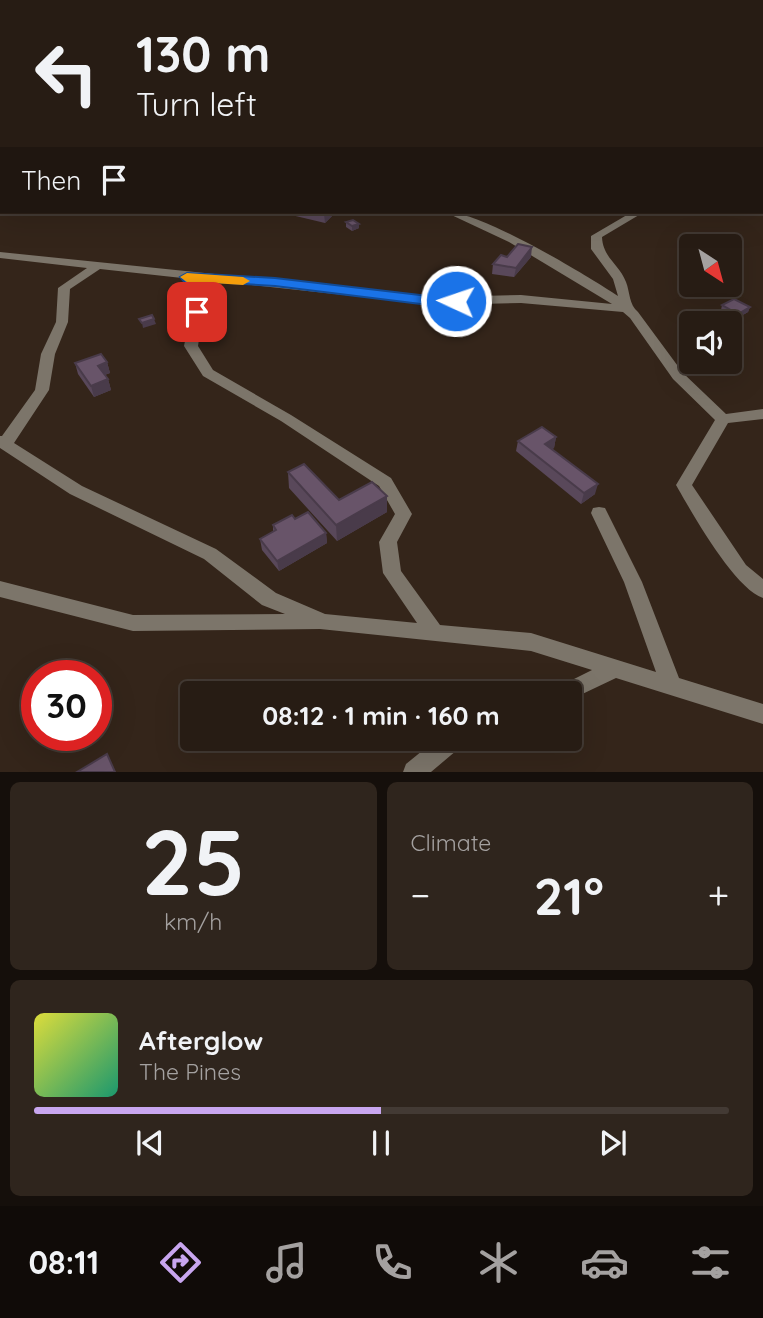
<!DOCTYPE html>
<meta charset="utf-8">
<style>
:root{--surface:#271c14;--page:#2f251d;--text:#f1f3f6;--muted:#a4a1a0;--line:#433a34;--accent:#c8a6ef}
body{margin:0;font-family:Quicksand,sans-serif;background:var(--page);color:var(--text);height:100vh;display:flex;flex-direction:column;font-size:26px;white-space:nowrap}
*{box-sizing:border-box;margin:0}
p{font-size:23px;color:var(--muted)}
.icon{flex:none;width:38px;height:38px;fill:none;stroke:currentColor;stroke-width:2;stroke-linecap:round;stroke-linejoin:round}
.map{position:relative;height:772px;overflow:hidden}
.side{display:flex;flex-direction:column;gap:10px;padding:10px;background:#150f0b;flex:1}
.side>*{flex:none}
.hud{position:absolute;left:0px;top:0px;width:763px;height:214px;box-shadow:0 7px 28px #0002,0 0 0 2px var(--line);background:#271c14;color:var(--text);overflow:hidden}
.needle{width:46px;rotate:144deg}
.controls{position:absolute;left:679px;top:234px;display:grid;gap:14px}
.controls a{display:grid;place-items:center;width:63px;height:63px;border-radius:7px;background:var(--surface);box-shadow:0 7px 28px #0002,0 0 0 2px var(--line);font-size:35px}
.speed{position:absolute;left:21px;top:660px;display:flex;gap:14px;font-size:35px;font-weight:700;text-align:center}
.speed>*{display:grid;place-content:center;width:91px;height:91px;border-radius:50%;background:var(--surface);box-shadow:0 7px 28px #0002,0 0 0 2px var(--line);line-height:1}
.speed .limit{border:10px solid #d22;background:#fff;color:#111}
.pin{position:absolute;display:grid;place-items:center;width:60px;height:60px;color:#fff;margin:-30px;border-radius:14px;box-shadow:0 4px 10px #0006}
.me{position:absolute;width:77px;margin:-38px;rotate:273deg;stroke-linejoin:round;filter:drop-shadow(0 0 5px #0008)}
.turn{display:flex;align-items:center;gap:24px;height:147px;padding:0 21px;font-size:32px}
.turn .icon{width:91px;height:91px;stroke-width:2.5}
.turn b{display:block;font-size:49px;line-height:60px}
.then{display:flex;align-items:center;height:66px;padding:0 21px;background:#0003;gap:14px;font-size:26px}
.big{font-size:52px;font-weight:700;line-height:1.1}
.side .widget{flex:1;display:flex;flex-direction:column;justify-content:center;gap:10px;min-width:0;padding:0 24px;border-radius:10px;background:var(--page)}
.side .dial{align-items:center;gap:0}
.dial b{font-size:91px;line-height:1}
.song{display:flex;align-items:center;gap:21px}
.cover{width:84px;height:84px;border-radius:10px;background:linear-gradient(135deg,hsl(60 70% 55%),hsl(160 70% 35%))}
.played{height:7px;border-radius:4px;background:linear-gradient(90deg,var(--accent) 50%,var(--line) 50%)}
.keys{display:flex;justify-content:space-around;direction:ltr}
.heat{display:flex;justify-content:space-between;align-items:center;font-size:38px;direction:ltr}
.side .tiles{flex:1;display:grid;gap:10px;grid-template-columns:1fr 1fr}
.widget:last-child{grid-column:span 2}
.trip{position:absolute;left:180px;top:681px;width:402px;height:70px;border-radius:7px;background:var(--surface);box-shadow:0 7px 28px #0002,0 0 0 2px var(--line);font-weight:700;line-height:70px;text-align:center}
.dock{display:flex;height:112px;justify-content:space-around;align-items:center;background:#100b08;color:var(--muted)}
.dock .icon{width:49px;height:49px}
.dock .on{color:var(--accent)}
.dock b{font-size:32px;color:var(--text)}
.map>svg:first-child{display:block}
</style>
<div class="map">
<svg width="763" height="772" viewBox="0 0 763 772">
<rect width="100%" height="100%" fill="#34251a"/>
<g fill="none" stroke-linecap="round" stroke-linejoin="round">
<!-- street -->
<path fill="#7c756a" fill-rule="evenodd" d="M71 0H91L66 2Z
M172 0H180L169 2Z
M648 0H655L657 2H650Z
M744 0H751L753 2H746Z
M761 5H763V9H761Z
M761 31H763V35H761Z
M761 46H763V51H761Z
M761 99H763V103H761Z
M761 128H763V134H761Z
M763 143V149L761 150V144Z
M761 191 763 192V198H761Z
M445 212C479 210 586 275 618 296L613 279 591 249V236L632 212H644L602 237C603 258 619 264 626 282 630 292 629 305 638 312L683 373 726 414 763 409V419L728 423 692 485 746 565 763 579V598C734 588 692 513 676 485L715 420 673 379 630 318 623 312 521 303 437 305 195 279 200 285 199 296 203 312 198 346 213 370 291 415 391 478 412 514 397 542 401 571 440 625 531 633 656 672 624 582 591 513 593 508 599 507 605 508 642 582 679 678 763 704V724L616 678 576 697 570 698V693H500L503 686 510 683 574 679 592 670 531 651 320 629 133 631 0 597V581L133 615 285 614 262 605 204 559 70 494 0 448V436H2L35 390 41 354 56 322 58 288 87 268 0 258V252L437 297 521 295 612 304 509 242ZM100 269 182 278 188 285 187 296 191 312 184 346 203 376 281 421 379 486 395 514 379 542 383 573 417 623 325 614 276 593 216 549 82 486 14 443 49 390 55 354 68 322 70 289Z
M438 738H465L463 745 431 772H403L406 764Z"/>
</g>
<!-- wall -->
<path fill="#59485a" d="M283 212H332V216L325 223 283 213Z
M346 222 359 228 352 231 346 227Z
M531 257 514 277 492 274 493 264Z
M722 305 750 307 748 312 736 319 721 310Z
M107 362 110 373 105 375 108 379 111 390 94 397 78 374 75 363Z
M556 437 554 448 552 449 595 494 581 504 516 451 518 441Z
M288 472 339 500 387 496V512L337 541 289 488Z
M273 525 326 533 327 543 279 571 262 550 260 539 273 532Z"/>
<!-- shaded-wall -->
<path fill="#493b4a" d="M326 212H332V216L325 223 324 214Z
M359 224V228L352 231V226Z
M532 247 531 257 514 277 516 268Z
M750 307 748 312 736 319 738 314Z
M154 319 156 324 143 328 142 323Z
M107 362 110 373 101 376 98 366Z
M108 379 111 390 94 397 91 386Z
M556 437 554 448 543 454 545 444Z
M598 484 595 494 581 504 584 493Z
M387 496V512L337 541 336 525Z
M326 533 327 543 279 571 277 561Z"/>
<!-- building -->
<path fill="#685469" stroke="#493b4a" stroke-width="2" d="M177 0H193L186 2Z
M353 220 359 224 352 226 346 222Z
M518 244 532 247 516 268 493 264 501 255 507 257Z
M734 299 750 307 738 314 722 305Z
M152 315 154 319 142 323 139 319Z
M101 354 107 362 98 366 108 379 91 386 75 363Z
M542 427 556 437 545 444 598 484 584 493 518 441Z
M304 464 339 500 372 482 387 496 336 525 288 472Z
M308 512 326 533 277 561 260 539 276 530 273 525 292 515 295 519Z
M107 754 115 772H77Z"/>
<!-- route -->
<path fill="#1a73e8" stroke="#114b97" stroke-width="2" d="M187 273 275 278 437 297 456 296 463 301 456 305 437 306 275 286 198 281 204 312 197 316 190 312 186 296 188 286 180 277Z"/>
<!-- slow -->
<path fill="#f59e0b" d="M187 273 243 277 250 281 243 285 197 282 191 285 180 277Z"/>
</svg>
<div class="controls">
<a><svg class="needle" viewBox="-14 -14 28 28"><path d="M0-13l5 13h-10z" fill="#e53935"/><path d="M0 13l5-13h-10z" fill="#a4a1a0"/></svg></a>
<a><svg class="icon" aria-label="sound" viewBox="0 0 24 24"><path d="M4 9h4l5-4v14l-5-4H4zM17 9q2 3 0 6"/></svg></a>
</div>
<div class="speed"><div class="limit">30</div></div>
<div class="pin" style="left:197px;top:312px;background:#d93025"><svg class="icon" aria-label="arrive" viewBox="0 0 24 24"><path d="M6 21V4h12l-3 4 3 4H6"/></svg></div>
<svg class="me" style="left:456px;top:301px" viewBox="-20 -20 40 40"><circle r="17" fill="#1a73e8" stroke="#fff" stroke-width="3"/><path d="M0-11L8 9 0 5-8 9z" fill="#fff"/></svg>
<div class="trip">08:12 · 1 min · 160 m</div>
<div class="hud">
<div class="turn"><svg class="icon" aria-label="left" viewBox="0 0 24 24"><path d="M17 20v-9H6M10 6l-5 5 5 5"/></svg><div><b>130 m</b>Turn left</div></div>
<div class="then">Then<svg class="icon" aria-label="arrive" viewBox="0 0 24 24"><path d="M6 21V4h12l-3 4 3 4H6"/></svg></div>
</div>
</div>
<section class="side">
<div class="tiles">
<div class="widget dial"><b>25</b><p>km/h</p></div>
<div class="widget"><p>Climate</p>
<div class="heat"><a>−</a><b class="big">21°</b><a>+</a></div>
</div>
<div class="widget">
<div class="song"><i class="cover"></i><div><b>Afterglow</b><p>The Pines</p></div></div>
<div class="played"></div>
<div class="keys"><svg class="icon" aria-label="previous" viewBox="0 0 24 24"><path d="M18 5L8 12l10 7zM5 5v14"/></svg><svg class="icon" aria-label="pause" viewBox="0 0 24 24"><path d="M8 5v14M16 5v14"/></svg><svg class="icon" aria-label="next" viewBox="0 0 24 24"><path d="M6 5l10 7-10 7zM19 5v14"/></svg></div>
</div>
</div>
</section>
<nav class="dock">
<b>08:11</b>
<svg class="icon on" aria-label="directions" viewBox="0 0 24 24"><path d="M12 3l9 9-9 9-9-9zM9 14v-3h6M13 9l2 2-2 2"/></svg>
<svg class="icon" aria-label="music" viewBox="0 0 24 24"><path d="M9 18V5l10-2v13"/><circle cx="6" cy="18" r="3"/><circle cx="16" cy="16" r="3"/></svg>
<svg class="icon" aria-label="phone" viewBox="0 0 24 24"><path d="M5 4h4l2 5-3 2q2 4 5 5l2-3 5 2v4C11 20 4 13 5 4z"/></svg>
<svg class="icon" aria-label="climate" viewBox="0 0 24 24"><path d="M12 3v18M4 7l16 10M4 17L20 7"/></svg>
<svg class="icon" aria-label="car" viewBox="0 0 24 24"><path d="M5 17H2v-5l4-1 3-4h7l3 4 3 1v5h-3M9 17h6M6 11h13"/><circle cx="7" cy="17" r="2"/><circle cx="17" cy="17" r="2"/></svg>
<svg class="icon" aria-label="filters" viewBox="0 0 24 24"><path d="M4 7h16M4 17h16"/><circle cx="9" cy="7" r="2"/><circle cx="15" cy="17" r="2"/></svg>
</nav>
